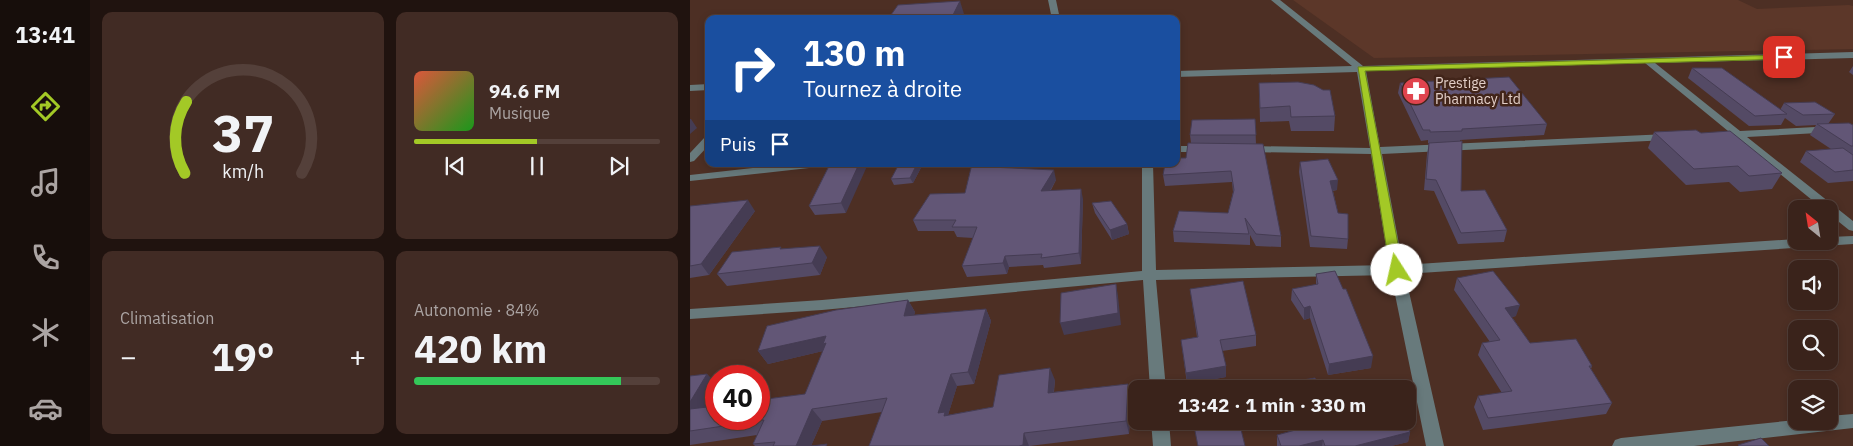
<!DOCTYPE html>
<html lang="fr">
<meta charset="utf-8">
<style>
:root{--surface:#3a231b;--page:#412b24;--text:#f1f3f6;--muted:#aba4a3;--line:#54403a;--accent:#a3c926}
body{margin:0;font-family:"IBM Plex Sans",sans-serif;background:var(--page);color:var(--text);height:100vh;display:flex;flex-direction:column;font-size:19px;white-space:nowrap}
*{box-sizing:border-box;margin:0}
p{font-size:16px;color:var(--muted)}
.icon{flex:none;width:28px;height:28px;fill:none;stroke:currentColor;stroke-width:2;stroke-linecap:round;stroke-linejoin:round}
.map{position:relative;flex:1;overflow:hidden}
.sheet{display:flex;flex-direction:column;gap:12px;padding:12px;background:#20130f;width:600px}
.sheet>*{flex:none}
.guide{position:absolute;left:15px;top:15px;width:475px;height:152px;border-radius:10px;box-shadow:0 2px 8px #0003,0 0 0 1px var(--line);background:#1a4fa0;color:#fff;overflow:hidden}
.needle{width:32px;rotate:330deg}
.fabs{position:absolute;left:1098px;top:200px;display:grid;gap:10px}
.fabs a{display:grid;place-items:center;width:50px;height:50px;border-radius:10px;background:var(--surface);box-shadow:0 2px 8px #0003,0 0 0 1px var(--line);font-size:25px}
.speed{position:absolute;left:15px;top:365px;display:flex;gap:10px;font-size:25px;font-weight:700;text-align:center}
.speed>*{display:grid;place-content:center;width:65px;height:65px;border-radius:50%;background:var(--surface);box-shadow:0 2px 8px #0003,0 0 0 1px var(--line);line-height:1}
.speed .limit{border:8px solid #d22;background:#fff;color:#111}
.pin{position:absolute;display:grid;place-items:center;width:42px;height:42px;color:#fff;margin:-21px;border-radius:10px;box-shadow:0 2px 8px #0006}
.me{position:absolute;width:55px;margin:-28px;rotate:350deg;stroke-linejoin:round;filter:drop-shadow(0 0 4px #0008)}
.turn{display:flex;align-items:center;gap:18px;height:105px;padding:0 15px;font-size:22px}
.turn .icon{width:65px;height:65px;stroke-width:2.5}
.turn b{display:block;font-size:35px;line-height:42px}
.then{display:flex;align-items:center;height:48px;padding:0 15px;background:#0003;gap:10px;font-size:19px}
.big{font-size:38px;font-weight:700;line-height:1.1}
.sheet .card{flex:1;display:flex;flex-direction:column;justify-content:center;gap:8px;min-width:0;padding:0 18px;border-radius:10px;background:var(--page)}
.sheet .dial{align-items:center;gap:0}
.dial svg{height:130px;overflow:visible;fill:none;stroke:var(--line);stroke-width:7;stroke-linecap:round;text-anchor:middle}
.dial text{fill:var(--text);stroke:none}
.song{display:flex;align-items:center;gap:15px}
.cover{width:60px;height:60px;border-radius:8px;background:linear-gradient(135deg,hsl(10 70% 55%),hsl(120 70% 35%))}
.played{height:5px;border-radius:2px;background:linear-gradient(90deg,var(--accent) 50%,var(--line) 50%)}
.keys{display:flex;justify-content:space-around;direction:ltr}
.heat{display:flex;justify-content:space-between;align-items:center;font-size:28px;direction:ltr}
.charge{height:8px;border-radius:4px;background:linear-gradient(90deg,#34c759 84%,var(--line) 0)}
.sheet .tiles{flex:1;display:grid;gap:12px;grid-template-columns:repeat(2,1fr)}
.trip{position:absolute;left:438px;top:380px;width:288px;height:50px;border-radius:10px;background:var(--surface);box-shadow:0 2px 8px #0003,0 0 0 1px var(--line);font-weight:700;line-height:50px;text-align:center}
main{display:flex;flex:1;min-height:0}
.tab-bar{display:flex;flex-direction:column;width:90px;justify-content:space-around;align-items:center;background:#170e0b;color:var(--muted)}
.tab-bar .icon{width:35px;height:35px}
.tab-bar .selected{color:var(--accent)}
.tab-bar b{font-size:22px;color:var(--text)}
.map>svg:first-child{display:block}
</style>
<main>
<nav class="tab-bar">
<b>13:41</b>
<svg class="icon selected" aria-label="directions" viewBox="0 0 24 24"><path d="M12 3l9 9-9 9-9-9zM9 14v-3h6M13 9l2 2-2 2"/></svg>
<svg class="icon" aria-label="music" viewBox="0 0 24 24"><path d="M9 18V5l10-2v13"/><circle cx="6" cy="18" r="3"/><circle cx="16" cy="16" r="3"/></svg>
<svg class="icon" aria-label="phone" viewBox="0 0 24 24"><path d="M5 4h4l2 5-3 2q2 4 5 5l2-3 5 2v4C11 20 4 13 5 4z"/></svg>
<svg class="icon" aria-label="climate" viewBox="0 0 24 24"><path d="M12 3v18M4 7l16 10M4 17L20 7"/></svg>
<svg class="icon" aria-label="car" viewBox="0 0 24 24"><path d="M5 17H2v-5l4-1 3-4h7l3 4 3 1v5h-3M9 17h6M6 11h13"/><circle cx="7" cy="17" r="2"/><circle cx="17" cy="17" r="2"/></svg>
</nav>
<section class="sheet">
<div class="tiles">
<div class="card dial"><svg viewBox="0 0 100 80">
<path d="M14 69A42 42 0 1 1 86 69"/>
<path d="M14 69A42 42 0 0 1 15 25" stroke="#a3c926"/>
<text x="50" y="56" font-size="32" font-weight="700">37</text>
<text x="50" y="72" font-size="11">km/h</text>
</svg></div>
<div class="card">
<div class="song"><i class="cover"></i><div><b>94.6 FM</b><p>Musique</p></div></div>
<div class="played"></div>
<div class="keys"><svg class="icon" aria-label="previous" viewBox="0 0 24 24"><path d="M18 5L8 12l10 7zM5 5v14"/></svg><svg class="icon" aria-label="pause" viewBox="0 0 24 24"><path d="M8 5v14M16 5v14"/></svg><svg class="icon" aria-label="next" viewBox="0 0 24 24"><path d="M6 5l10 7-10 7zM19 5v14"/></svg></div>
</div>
<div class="card"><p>Climatisation</p>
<div class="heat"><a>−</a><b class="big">19°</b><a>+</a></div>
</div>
<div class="card"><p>Autonomie · 84%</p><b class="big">420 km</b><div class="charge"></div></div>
</div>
</section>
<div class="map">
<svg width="1163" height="446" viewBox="0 0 1163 446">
<rect width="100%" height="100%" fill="#4d2f24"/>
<!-- built -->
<path fill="#5c3729" d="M603 0H1048L1067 9 1159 5 1163 6V49L684 58Z"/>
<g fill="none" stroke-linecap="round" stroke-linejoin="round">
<!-- minor -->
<path fill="#687a7c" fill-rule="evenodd" d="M358 0H366L370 19H362Z
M581 0H590L673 66 1163 52V58L965 63 1050 131 1163 125V131L1057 137 1163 221V231L1159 230 1139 214V209H1133L1045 137H1024L1023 135 1024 133 1038 131 955 63 676 71 690 147 978 134 983 137 978 140 692 154 713 265 1106 239V241H1139V237L1163 236V244L715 274 754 446H736L701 275 466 280 476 389H460L453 280 132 310 0 319V309L132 300 452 271V164H463L466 270 699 265 681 154 559 152 554 149 559 146 680 148 667 72 486 77V71L662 66Z
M19 84V90L0 91V85Z
M19 136V145L4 161 0 162V153L15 137Z
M486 146H514L519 149 514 152H486Z
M100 164H134L128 167 0 181V175Z
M1163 414V428L1004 446H922L925 440 931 438 1106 420V421H1139V416Z
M461 421H479L481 446H463Z"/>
</g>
<!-- wall -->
<path fill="#544a65" d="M1163 66V75L1159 72Z
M1002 68 1090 110 1094 103 1145 114 1138 124 1163 125V181L1138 183 1110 162 1116 151 1141 149 1120 135 1126 125 1106 126 1095 118 1091 125 1059 126 998 78Z
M569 83 645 116 644 131H601L599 121 570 122Z
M710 83 857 124 854 135 770 140 771 191 817 230 814 242 768 244 744 191 734 190 737 154 739 143H738V140L731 141 708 93Z
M565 119 566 144 591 236V247L566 246 560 235V245L484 242 483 231 538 213 543 192 542 182 475 186 473 175 496 158 501 143 500 135Z
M964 132 1011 133 1092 173 1082 189 1050 192 1039 182 996 185 958 148Z
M610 162 647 190 643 191 648 213 658 239 657 249 620 247 609 172Z
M140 164 156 213 125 215 119 206Z
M233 164 223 183 204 185 201 179Z
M282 164H312L309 168 366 180 361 190 393 199 391 264 354 268 353 265 319 267 317 274 277 277 272 266 283 238 267 237 264 231H228L223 220 275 193Z
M402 203 437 224 439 234 422 240 405 213Z
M0 206 65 211 19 275 0 278Z
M92 249 137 257 130 275 37 286 27 274Z
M626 274 681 368 638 375 620 318 614 320 601 300 602 289 626 285Z
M767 278 826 316 822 317 840 343 902 366 901 369 922 403 916 414 793 430 784 407 788 396 812 393 788 355 792 343 800 342 764 290Z
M500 289 566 335V346L532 351 536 366V377L497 384 491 340 507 337Z
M218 300 225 312 224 315 296 309 301 321 284 384 267 386 258 415 303 407 365 380 364 392 438 384 441 397 439 434 339 446H179L192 412 132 421 121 446H139H65L63 444 67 435 0 445V376L17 374 26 384V390L16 407 115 394 133 351 78 364 68 351Z
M609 421H715L720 432 718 442 701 446H587V435L611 428Z"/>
<!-- shaded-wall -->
<path fill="#453c53" d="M270 1 274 14 272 19H261Z
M0 119H1L7 128 0 134Z
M169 164H178L156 213 151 203Z
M227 164H233L223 183 220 178Z
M302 164H312L303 177 300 167Z
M364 170 366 180 354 201 351 191Z
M648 180 647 190 640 191V181Z
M391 189 393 199 391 264 389 253Z
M58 200 65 211 19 275 11 264Z
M437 224 439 234 422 240 420 230Z
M130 246 137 257 130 275 122 263Z
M315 256 319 267 317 274 313 263Z
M426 284 428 296 431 325 374 335 370 323Z
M218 300 225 312 221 329 214 316Z
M830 305 826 316 811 320 815 308Z
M620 306V318L614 320V308Z
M296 309 301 321 284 384 278 372Z
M136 336 137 350 78 364 68 351Z
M683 356 681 368 638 375 639 364Z
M536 366V377L497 384 496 373Z
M360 368 365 380 362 405 358 393Z
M17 374 26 384V390L7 422 0 415V402Z
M261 374 267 386 255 425 248 413Z
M438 384 441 397 439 434 436 421Z
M122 409 132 421 121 446H106Z
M720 432 718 442 701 446H665Z
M334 433 339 446H329Z
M633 440 632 446H609Z"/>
<!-- building -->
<path fill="#625676" stroke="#453c53" d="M270 1 261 19H198L208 5Z
M1002 68H1032L1097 114 1065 116Z
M819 77 857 124 772 129V131L740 132V130H733L710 83Z
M608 82 624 85 633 90H640L645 116 601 117 600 106 570 108 569 83Z
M1125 102 1145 114 1113 115 1094 103Z
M565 119 566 135H500L502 120Z
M1159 123 1163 125V146H1161L1127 124Z
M1006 130 1011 133 1040 131 1092 173 1059 176 1048 166 1004 169 964 132Z
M772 141 771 191 795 190 817 230 771 233 746 180 736 179 739 143Z
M498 143 573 144 591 236 566 234 555 218 559 234 483 231 489 211 538 213 544 190 541 171 473 175 475 164H486V158H496Z
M1153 148 1163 155V170L1145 172 1116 151Z
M638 159 648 180 640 181 648 213 658 214V239L621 236 610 162Z
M140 164H169L151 203 119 206Z
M209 164H227L220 178 201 179Z
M282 164H302L300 167 364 170 351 191 391 189 389 253 351 258 352 254 315 256 313 263 272 266 287 227H262L266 220H223L240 194 275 193Z
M58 200 11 264 0 266V206Z
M421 201 437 224 420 230 402 203Z
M130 246 122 263 27 274 42 252 91 247 90 249Z
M645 271 653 289H656L683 356 639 364 620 306 614 308 602 289 628 284 626 274Z
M803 271 830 305 815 308 840 343 886 339 902 366H899L922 403 798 418 788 396 822 391 792 343 810 340 767 278Z
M553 281 566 335 530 340 536 366 496 373 491 340 508 337 500 289Z
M426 284 428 313 370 323 371 293Z
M218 300 214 316 296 309 278 372 261 374 248 413 255 412 254 416 303 407 309 375 360 368 358 393 438 384 436 421 334 433 333 445 329 446H179L197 398 122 409 106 446H83L85 442 63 444 74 420 0 431V409L26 406V419H69V400L115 394 136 343 133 344 136 336 68 351 77 326 146 310Z
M17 374 0 402V376Z
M625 378 629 389H603L601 382Z
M503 421H549L555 446H508Z
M612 421H715L720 432 665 446H635L633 440 609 446H591L587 435 613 428Z
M1071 438 1079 446H1049L1048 445Z
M137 444 136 446H121Z"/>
<!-- route -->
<path fill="#a3c926" stroke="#6a8319" d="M1094 55 1096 56V59L675 71 713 270 707 275 700 270 668 67Z"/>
<!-- icons -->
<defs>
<symbol id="pharmacy-disc" viewBox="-11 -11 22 22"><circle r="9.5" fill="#e0444e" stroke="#42251a"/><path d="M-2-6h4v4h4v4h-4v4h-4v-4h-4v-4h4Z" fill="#fff"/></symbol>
</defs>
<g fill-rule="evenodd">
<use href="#pharmacy-disc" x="710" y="75" width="32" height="32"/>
</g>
<g text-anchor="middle" stroke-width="5" stroke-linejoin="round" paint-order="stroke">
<!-- far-poi labels -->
<g font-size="14" fill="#e3cfc8" stroke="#42251a" text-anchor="start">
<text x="745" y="88">Prestige<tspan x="745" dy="16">Pharmacy Ltd</tspan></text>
</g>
</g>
</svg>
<div class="fabs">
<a><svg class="needle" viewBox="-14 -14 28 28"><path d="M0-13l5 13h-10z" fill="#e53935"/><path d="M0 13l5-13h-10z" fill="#aba4a3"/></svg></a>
<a><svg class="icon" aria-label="sound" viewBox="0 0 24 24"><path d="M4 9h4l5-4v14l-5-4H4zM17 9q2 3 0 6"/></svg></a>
<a><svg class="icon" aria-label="search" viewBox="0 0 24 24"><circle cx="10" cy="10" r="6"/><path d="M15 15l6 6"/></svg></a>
<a><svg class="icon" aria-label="layers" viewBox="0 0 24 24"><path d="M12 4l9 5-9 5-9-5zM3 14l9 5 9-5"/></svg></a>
</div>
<div class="speed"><div class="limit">40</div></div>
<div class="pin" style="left:1094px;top:57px;background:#d93025"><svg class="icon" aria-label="arrive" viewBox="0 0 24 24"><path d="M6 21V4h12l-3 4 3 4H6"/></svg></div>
<svg class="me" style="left:707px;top:270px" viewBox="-20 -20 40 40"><circle r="19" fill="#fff"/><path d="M0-13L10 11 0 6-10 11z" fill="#a3c926"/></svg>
<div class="trip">13:42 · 1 min · 330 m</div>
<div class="guide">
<div class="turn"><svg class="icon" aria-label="right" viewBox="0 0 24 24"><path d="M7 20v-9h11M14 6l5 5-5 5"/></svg><div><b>130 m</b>Tournez à droite</div></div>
<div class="then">Puis<svg class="icon" aria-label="arrive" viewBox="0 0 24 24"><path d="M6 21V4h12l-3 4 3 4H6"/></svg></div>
</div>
</div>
</main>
